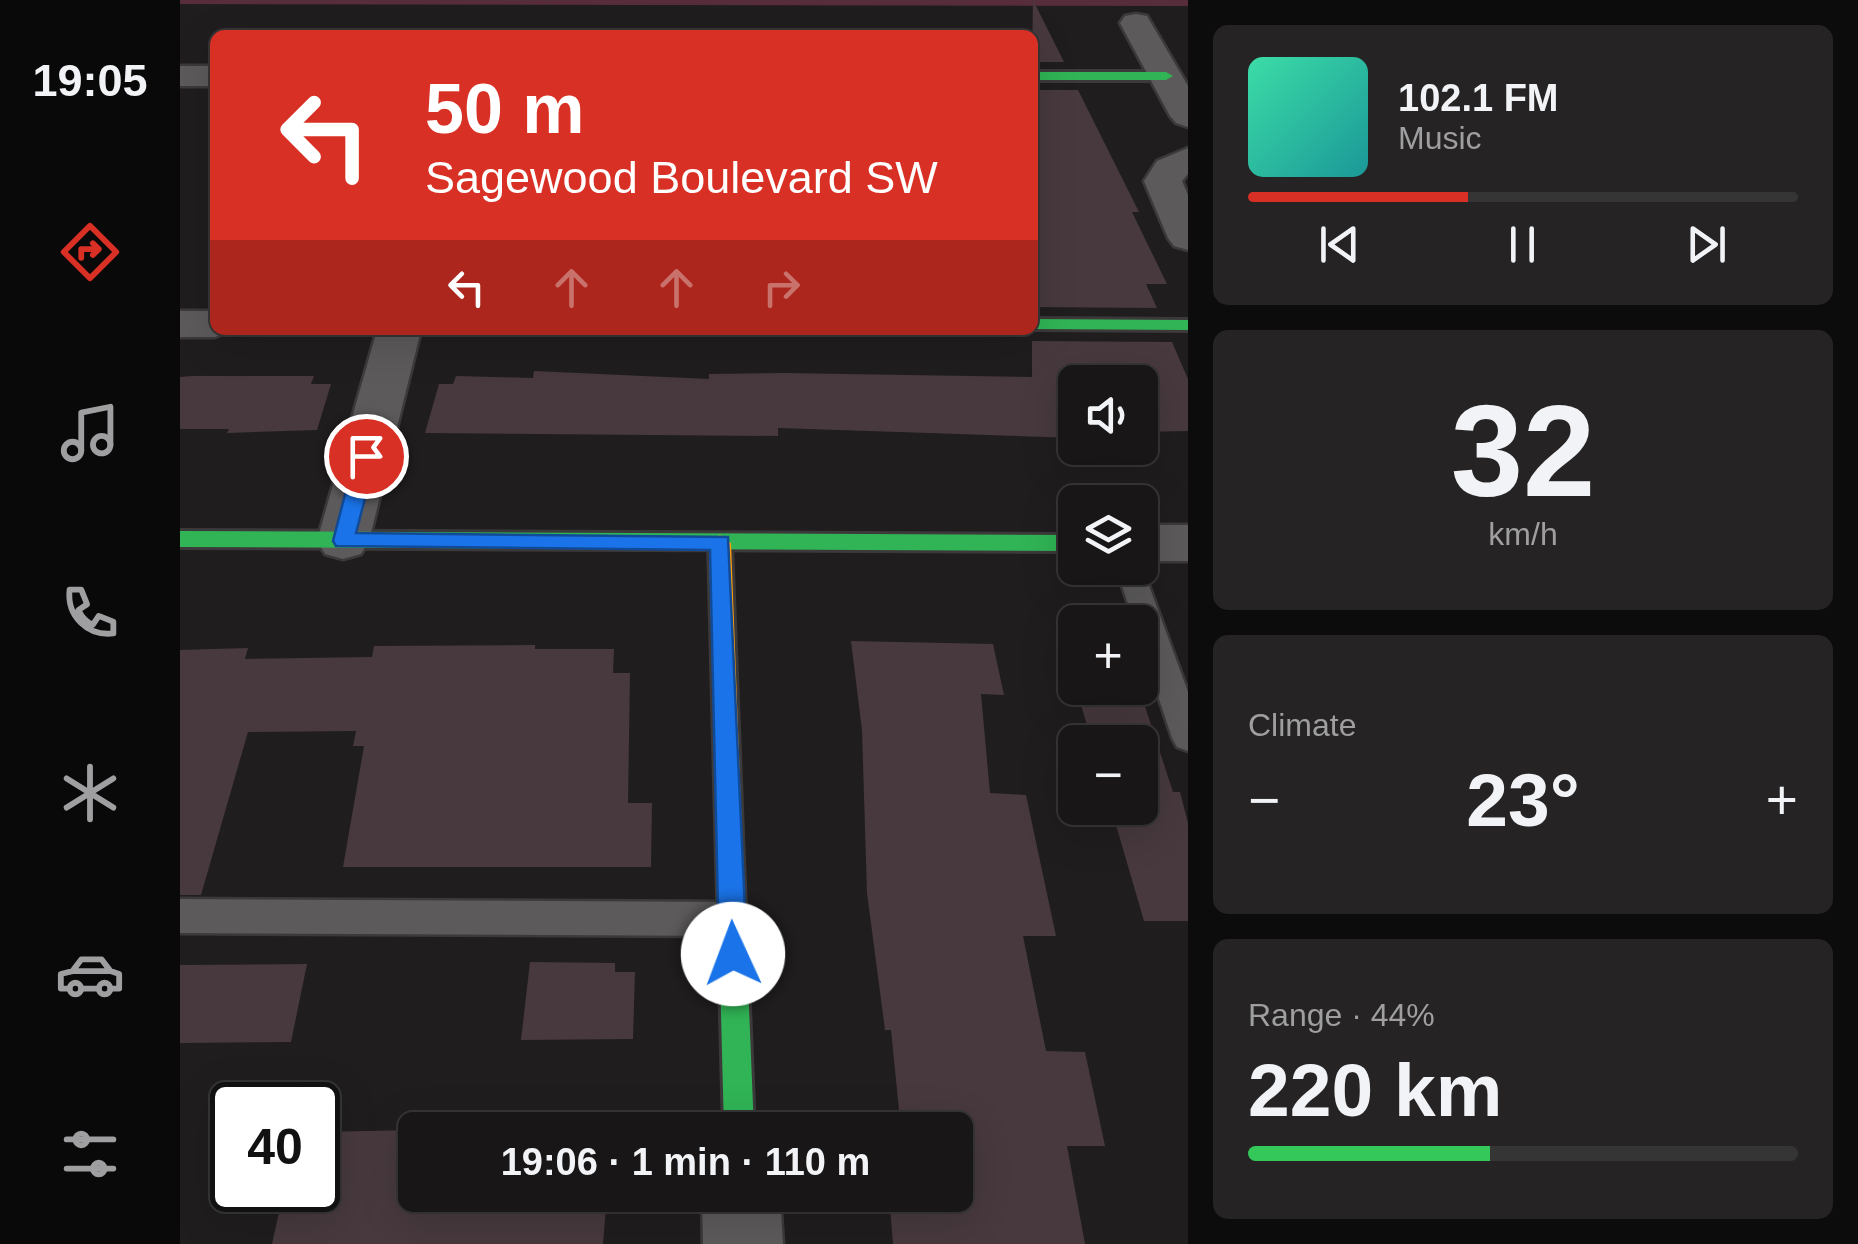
<!DOCTYPE html>
<meta charset="utf-8">
<style>
:root{--surface:#181616;--page:#252323;--text:#f1f3f6;--muted:#9f9fa1;--line:#363535;--accent:#d93025}
body{margin:0;font-family:Helvetica,sans-serif;background:var(--page);color:var(--text);height:100vh;display:flex;flex-direction:column;font-size:38px;white-space:nowrap}
*{box-sizing:border-box;margin:0}
p{font-size:32px;color:var(--muted)}
.icon{flex:none;width:55px;height:55px;fill:none;stroke:currentColor;stroke-width:2;stroke-linecap:round;stroke-linejoin:round}
.map{position:relative;flex:1;overflow:hidden}
.details{display:flex;flex-direction:column;gap:25px;padding:25px;background:#0d0c0c;width:670px}
.details>*{flex:none}
.top-card{position:absolute;left:30px;top:30px;width:828px;height:305px;border-radius:15px;box-shadow:0 10px 40px #0002,0 0 0 2px var(--line);background:#d93025;color:#fff;overflow:hidden}
.buttons{position:absolute;left:878px;top:365px;display:grid;gap:20px}
.buttons a{display:grid;place-items:center;width:100px;height:100px;border-radius:15px;background:var(--surface);box-shadow:0 10px 40px #0002,0 0 0 2px var(--line);font-size:50px}
.speed{position:absolute;left:30px;top:1082px;display:flex;gap:20px;font-size:50px;font-weight:700;text-align:center}
.speed>*{display:grid;place-content:center;width:130px;height:130px;border-radius:50%;background:var(--surface);box-shadow:0 10px 40px #0002,0 0 0 2px var(--line);line-height:1}
.speed .limit{border:5px solid #111;border-radius:15px;background:#fff;color:#111}
.pin{position:absolute;display:grid;place-items:center;width:85px;height:85px;color:#fff;margin:-42px;border:5px solid #fff;border-radius:50%;box-shadow:0 2px 10px #0007}
.me{position:absolute;width:110px;margin:-55px;rotate:358deg;stroke-linejoin:round;filter:drop-shadow(0 0 8px #0008)}
.turn{display:flex;align-items:center;gap:35px;height:210px;padding:0 50px;font-size:45px}
.turn .icon{width:130px;height:130px;stroke-width:2.5}
.turn b{display:block;font-size:70px;line-height:85px}
.lanes{display:flex;align-items:center;height:95px;padding:0 50px;background:#0003;justify-content:center;gap:50px;direction:ltr}
.lanes .off{opacity:.35}
.big{font-size:75px;font-weight:800;line-height:1.1}
.details .tile{flex:1;display:flex;flex-direction:column;justify-content:center;gap:15px;min-width:0;padding:0 35px;border-radius:15px;background:var(--page)}
.details .dial{align-items:center;gap:0}
.dial b{font-size:130px;line-height:1}
.song{display:flex;align-items:center;gap:30px}
.cover{width:120px;height:120px;border-radius:15px;background:linear-gradient(135deg,hsl(160 70% 55%),hsl(180 70% 35%))}
.played{height:10px;border-radius:5px;background:linear-gradient(90deg,var(--accent) 40%,var(--line) 40%)}
.keys{display:flex;justify-content:space-around;direction:ltr}
.heat{display:flex;justify-content:space-between;align-items:center;font-size:55px;direction:ltr}
.charge{height:15px;border-radius:8px;background:linear-gradient(90deg,#34c759 44%,var(--line) 0)}
.trip{position:absolute;left:218px;top:1112px;width:575px;height:100px;border-radius:15px;background:var(--surface);box-shadow:0 10px 40px #0002,0 0 0 2px var(--line);font-weight:800;line-height:100px;text-align:center}
main{display:flex;flex:1;min-height:0}
.tabs{display:flex;flex-direction:column;width:180px;justify-content:space-around;align-items:center;background:#0a0909;color:var(--muted)}
.tabs .icon{width:70px;height:70px}
.tabs .selected{color:var(--accent)}
.tabs b{font-size:45px;color:var(--text)}
.map>svg:first-child{display:block}
</style>
<main>
<nav class="tabs">
<b>19:05</b>
<svg class="icon selected" aria-label="directions" viewBox="0 0 24 24"><path d="M12 3l9 9-9 9-9-9zM9 14v-3h6M13 9l2 2-2 2"/></svg>
<svg class="icon" aria-label="music" viewBox="0 0 24 24"><path d="M9 18V5l10-2v13"/><circle cx="6" cy="18" r="3"/><circle cx="16" cy="16" r="3"/></svg>
<svg class="icon" aria-label="phone" viewBox="0 0 24 24"><path d="M5 4h4l2 5-3 2q2 4 5 5l2-3 5 2v4C11 20 4 13 5 4z"/></svg>
<svg class="icon" aria-label="climate" viewBox="0 0 24 24"><path d="M12 3v18M4 7l16 10M4 17L20 7"/></svg>
<svg class="icon" aria-label="car" viewBox="0 0 24 24"><path d="M5 17H2v-5l4-1 3-4h7l3 4 3 1v5h-3M9 17h6M6 11h13"/><circle cx="7" cy="17" r="2"/><circle cx="17" cy="17" r="2"/></svg>
<svg class="icon" aria-label="filters" viewBox="0 0 24 24"><path d="M4 7h16M4 17h16"/><circle cx="9" cy="7" r="2"/><circle cx="15" cy="17" r="2"/></svg>
</nav>
<div class="map">
<svg width="1008" height="1244" viewBox="0 0 1008 1244">
<rect width="100%" height="100%" fill="#201d1e"/>
<!-- green -->
<path fill="#572d3b" d="M0 0H1008V6L0 4Z"/>
<!-- building -->
<path fill="#47393e" d="M853 0 884 62H852Z
M852 90H898L959 212H952L987 284H966L977 308 852 307Z
M852 341 992 342 1008 379V431L960 432V382H895V438L598 428V436L245 433 259 384H273L276 376 353 378 354 371 529 379V374L604 373 852 377Z
M12 376H134L131 384H151L137 430 47 433 49 429H0V377Z
M671 641 813 644 824 695 801 694 810 793 846 795 876 936H843L866 1051 905 1052 925 1146H887L905 1244H713L709 1195H775V1130H721L711 1030H705L687 893 682 730Z
M355 645V649H434L433 673H450L448 803H472L471 867H163L184 746H173L176 731 68 732 21 895H0V650L68 648 65 659 192 657 194 646Z
M896 688H959L993 792H1000L1008 823V921H964L931 808H960V742H912Z
M350 962 435 963V972H455L453 1039 341 1040Z
M127 964 111 1042 0 1043V965Z
M235 1130V1195H427L423 1244H92L104 1190H138V1132Z"/>
<g fill="none" stroke-linecap="round" stroke-linejoin="round">
<defs>
<path id="lane" d="M960 561 1008 692V751L997 747 992 738 960 642V622H954L936 568H960Z
M0 899 552 902 565 907 570 919 565 931 552 936 0 933Z"/>
<path id="street" d="M956 14 967 16 1008 86V127L996 123 990 116 940 23 945 16Z
M0 66H35V86H0Z
M1008 148V174L1002 181 1008 195V250L994 246 988 238 964 181 977 161Z
M0 311H35V330H52L35 337H0Z
M197 330H241L189 541 181 554 163 559 145 554 137 541Z
M960 525H1008V561H960Z
M522 1195H600L603 1244H523Z"/>
<path id="fast" d="M852 72H986L993 76 986 80H852Z
M852 319 1008 320V330L852 329Z
M0 531 895 535V551L0 547Z
M550 848 559 852 563 860 574 1130H544L537 860 541 852Z"/>
<path id="slow" d="M540 535 551 543 563 860 559 868 550 872 541 868 537 860 529 543Z"/>
</defs>
<!-- lane casing -->
<use href="#lane" stroke="#3c393a" stroke-width="5"/>
<!-- street casing -->
<use href="#street" stroke="#3c393a" stroke-width="5"/>
<!-- fast casing -->
<use href="#fast" stroke="#3c393a" stroke-width="6"/>
<!-- slow casing -->
<use href="#slow" stroke="#3c393a" stroke-width="6"/>
<!-- lane -->
<use href="#lane" fill="#5c5a5a" fill-rule="evenodd"/>
<!-- street -->
<use href="#street" fill="#5c5a5a" fill-rule="evenodd"/>
<!-- fast -->
<use href="#fast" fill="#30b455" fill-rule="evenodd"/>
<!-- slow -->
<use href="#slow" fill="#ff9f0a" fill-rule="evenodd"/>
</g>
<!-- route -->
<path fill="#1a73e8" stroke="#114b97" stroke-width="2.5" d="M186 449 196 456 176 533 548 537 567 954 563 964 553 967 543 964 539 954 530 550 156 546 153 541 175 456Z"/>
</svg>
<div class="buttons">
<a><svg class="icon" aria-label="sound" viewBox="0 0 24 24"><path d="M4 9h4l5-4v14l-5-4H4zM17 9q2 3 0 6"/></svg></a>
<a><svg class="icon" aria-label="layers" viewBox="0 0 24 24"><path d="M12 4l9 5-9 5-9-5zM3 14l9 5 9-5"/></svg></a>
<a>+</a>
<a>−</a>
</div>
<div class="speed"><div class="limit">40</div></div>
<div class="pin" style="left:186px;top:456px;background:#d93025"><svg class="icon" aria-label="arrive" viewBox="0 0 24 24"><path d="M6 21V4h12l-3 4 3 4H6"/></svg></div>
<svg class="me" style="left:553px;top:954px" viewBox="-20 -20 40 40"><circle r="19" fill="#fff"/><path d="M0-13L10 11 0 6-10 11z" fill="#1a73e8"/></svg>
<div class="trip">19:06 · 1 min · 110 m</div>
<div class="top-card">
<div class="turn"><svg class="icon" aria-label="left" viewBox="0 0 24 24"><path d="M17 20v-9H6M10 6l-5 5 5 5"/></svg><div><b>50 m</b>Sagewood Boulevard SW</div></div>
<div class="lanes"><svg class="icon" aria-label="left" viewBox="0 0 24 24"><path d="M17 20v-9H6M10 6l-5 5 5 5"/></svg><svg class="icon off" aria-label="ahead" viewBox="0 0 24 24"><path d="M12 20V5M6 11l6-6 6 6"/></svg><svg class="icon off" aria-label="ahead" viewBox="0 0 24 24"><path d="M12 20V5M6 11l6-6 6 6"/></svg><svg class="icon off" aria-label="right" viewBox="0 0 24 24"><path d="M7 20v-9h11M14 6l5 5-5 5"/></svg></div>
</div>
</div>
<section class="details">
<div class="tile">
<div class="song"><i class="cover"></i><div><b>102.1 FM</b><p>Music</p></div></div>
<div class="played"></div>
<div class="keys"><svg class="icon" aria-label="previous" viewBox="0 0 24 24"><path d="M18 5L8 12l10 7zM5 5v14"/></svg><svg class="icon" aria-label="pause" viewBox="0 0 24 24"><path d="M8 5v14M16 5v14"/></svg><svg class="icon" aria-label="next" viewBox="0 0 24 24"><path d="M6 5l10 7-10 7zM19 5v14"/></svg></div>
</div>
<div class="tile dial"><b>32</b><p>km/h</p></div>
<div class="tile"><p>Climate</p>
<div class="heat"><a>−</a><b class="big">23°</b><a>+</a></div>
</div>
<div class="tile"><p>Range · 44%</p><b class="big">220 km</b><div class="charge"></div></div>
</section>
</main>
